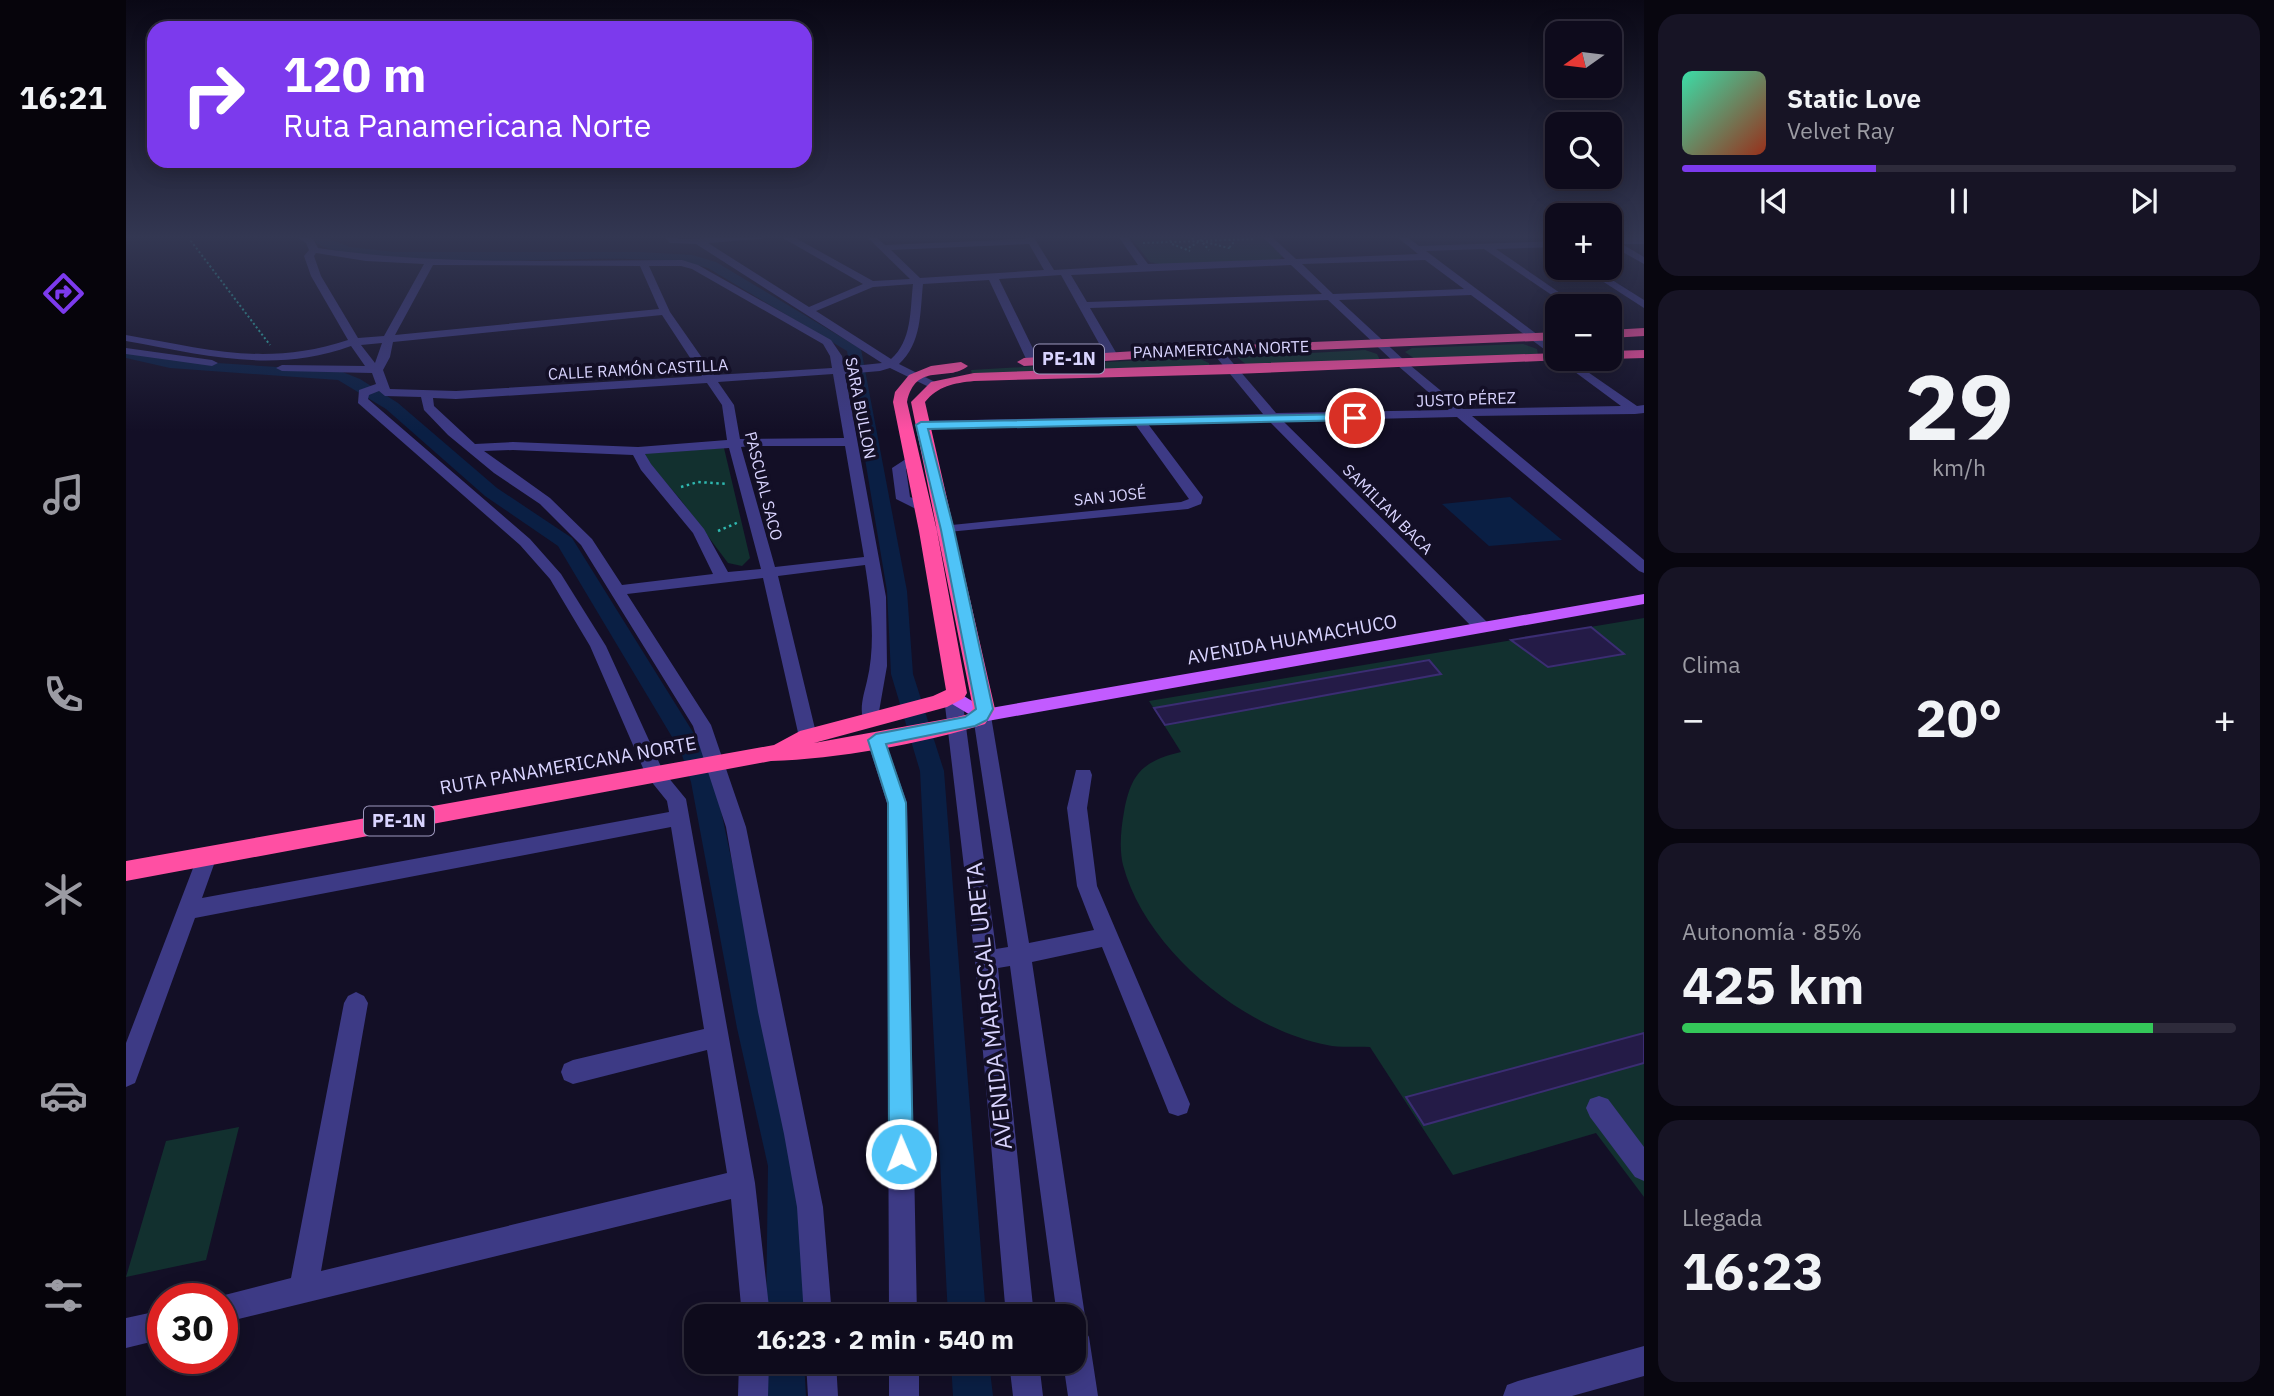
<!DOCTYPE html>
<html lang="es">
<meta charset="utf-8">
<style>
:root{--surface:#0e0b1c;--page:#171425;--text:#f1f3f6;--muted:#9b9ba3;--line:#2e2b3b;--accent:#7c3aed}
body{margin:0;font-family:"IBM Plex Sans",sans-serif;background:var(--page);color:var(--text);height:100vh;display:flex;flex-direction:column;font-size:26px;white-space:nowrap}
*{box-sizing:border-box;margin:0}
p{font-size:23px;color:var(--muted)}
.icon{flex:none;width:38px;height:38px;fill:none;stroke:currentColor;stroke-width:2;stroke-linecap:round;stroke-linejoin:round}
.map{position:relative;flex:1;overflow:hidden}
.sheet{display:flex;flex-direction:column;gap:14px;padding:14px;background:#08060f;width:630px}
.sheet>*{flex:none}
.banner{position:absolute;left:21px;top:21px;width:665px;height:147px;border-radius:21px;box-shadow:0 4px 18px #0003,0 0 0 2px var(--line);background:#7c3aed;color:#fff;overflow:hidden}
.needle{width:46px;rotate:256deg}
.tools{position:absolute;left:1419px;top:21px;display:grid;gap:14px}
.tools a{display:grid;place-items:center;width:77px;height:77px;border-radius:14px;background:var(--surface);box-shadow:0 4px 18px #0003,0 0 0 2px var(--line);font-size:35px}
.speed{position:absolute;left:21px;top:1283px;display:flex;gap:14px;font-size:35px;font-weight:700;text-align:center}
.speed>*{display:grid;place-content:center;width:91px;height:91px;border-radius:50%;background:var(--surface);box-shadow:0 4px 18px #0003,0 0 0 2px var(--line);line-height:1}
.speed .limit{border:10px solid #d22;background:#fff;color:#111}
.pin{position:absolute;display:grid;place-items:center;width:60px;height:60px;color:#fff;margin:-30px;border:4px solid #fff;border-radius:50%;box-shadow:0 2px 7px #0007}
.me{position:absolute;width:77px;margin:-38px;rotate:359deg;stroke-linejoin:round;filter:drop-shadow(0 0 5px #0008)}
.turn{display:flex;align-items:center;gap:24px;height:147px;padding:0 21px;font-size:32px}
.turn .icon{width:91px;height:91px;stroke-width:2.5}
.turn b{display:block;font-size:49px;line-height:60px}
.big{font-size:52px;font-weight:700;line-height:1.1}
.sheet .card{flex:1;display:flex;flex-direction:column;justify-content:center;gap:10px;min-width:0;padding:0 24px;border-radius:21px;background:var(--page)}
.sheet .dial{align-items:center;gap:0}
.dial b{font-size:91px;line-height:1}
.song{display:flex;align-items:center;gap:21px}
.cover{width:84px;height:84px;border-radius:10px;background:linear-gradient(135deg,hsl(160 70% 55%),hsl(10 70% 35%))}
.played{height:7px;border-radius:4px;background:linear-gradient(90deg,var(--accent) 35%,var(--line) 35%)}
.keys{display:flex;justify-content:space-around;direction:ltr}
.heat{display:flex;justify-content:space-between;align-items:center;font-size:38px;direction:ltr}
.charge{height:10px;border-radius:5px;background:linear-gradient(90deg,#34c759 85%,var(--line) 0)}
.trip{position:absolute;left:558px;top:1304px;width:402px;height:70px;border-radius:21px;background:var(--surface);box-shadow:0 4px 18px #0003,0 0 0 2px var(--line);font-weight:700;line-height:70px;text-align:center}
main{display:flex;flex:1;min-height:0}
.dock{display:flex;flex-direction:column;width:126px;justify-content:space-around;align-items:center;background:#06040b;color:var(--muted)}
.dock .icon{width:49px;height:49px}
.dock .current{color:var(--accent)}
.dock b{font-size:32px;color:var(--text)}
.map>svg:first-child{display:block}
</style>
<main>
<nav class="dock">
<b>16:21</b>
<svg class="icon current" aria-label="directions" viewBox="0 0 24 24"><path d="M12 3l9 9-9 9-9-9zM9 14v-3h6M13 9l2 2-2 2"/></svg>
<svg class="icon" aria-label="music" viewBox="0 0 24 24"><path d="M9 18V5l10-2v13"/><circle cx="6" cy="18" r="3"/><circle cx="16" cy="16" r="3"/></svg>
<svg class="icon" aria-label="phone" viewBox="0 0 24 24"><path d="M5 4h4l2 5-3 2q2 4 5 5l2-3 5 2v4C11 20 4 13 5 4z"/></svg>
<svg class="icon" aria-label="climate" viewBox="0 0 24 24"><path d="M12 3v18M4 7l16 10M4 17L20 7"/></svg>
<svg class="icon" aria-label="car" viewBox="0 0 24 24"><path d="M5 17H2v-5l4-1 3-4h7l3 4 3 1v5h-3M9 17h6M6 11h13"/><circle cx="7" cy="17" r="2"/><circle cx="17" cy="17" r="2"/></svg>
<svg class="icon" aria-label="filters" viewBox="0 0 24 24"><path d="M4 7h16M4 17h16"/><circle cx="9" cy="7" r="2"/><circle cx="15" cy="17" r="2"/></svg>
</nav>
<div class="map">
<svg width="1518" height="1396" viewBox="0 0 1518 1396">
<rect width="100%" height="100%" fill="#130f26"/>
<!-- green -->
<path fill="#12302f" d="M1003 236H1137L1157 256 1152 260 1037 265 1024 262Z
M1397 344 1411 349 1412 355 1289 359 1279 352 1286 348Z
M1239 350 1251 354 1254 360 1122 366 1111 357Z
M1070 357 1083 363V367L846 374 845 370Z
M598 448 624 558 616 566 602 563 554 499 517 456 521 453Z
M1518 618V1197L1470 1133 1327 1175 1244 1047C1230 1046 1214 1048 1201 1045 1117 1029 1019 949 997 865 993 849 995 828 998 812 1005 773 1017 761 1055 752L1023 701Z
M113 1127 80 1260 0 1277 40 1141Z"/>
<!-- water -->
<path fill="#0a1f44" d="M1384 497 1436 540 1363 546 1316 504Z"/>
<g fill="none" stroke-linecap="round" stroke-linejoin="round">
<!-- canal -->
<path fill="#0a1f44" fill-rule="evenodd" d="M181 236H196L224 247 268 252H514L566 255 590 262 735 349 781 591 787 674 818 771 860 1316H822L794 771 765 674 761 591 721 351 582 268C494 241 235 287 181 236Z
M0 350 44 360 214 371 234 379 272 403 371 488 446 538 575 745 589 782 641 1028 676 1166 678 1316H640L642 1166 611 1028 565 782 555 752 432 546 359 496 260 409 212 380 44 368 0 358Z
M640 1362H678L680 1396H640Z
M825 1362H863L867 1396H827Z"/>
</g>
<!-- building -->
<path fill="#241b47" stroke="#3b2d73" stroke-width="2" d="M1465 627 1498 654 1422 667 1385 640Z
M1303 660 1315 674 1039 725 1028 708Z
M1518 1033V1063L1298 1125 1280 1097Z"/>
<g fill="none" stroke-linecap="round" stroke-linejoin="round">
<!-- path-far1 -->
<path stroke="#2fb8b0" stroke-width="2" stroke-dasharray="2 2.5" stroke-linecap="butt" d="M65 236V241L144 345
M1042 236 1046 244 1064 251
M1057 236 1069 239
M1071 236 1083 250
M1100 236 1107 243 1102 249
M1080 242 1106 249
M1017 243 1129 239
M1059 250 1082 236"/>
<!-- path -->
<path stroke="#2fb8b0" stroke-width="2.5" stroke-dasharray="2.5 3.5" stroke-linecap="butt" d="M555 487 572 482 602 484
M592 531 613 522"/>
<!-- minor -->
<path fill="#3d3a85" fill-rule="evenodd" d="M169 236 187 239 192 248C312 266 435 260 556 260L572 265 705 340 716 356 718 367 756 363 570 244 544 243 538 236 555 239 666 236 747 281 784 279 740 236H749L759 245 900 239 899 236H907L928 270 1012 265 992 236H1001L1022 264 1159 259 1136 236H1145L1170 259 1292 254 1270 236H1280L1293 246 1432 241V247L1370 249 1453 306H1442L1358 249 1300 251 1432 350V359H1443L1511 406 1518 405V413L1509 414 1346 416 1518 560V573L1513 571 1331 417 1157 421 1362 623 1364 627 1362 631H1350L1143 421 1022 424 1077 497 1075 504 1062 509 801 534 799 531 801 528 806 527 1055 502 1063 499 1009 424 795 429 789 425 795 421 1137 414 1086 352V348H1094L1150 413 1323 410 1271 365 1202 300 964 308 992 356 986 359 980 356 935 275 873 279 913 361 907 364 901 361 863 280 797 284C794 312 796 343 773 364L811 383V387H803L764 368 754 371 719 374 760 597 761 666 751 723H739C732 711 738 694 741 681 750 644 745 602 739 565L652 576 691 737 688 742H676L673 737 637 578 501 594 585 725 620 827 697 1207 706 1316H678L671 1207 658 1134 632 1012 600 827 567 726 455 545 414 504 368 473 322 435 298 410 295 397 259 396 253 391 243 395 242 399 404 539 435 574 480 646 537 771 560 799 629 1183 644 1316H616L605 1199 96 1323V1298H87L165 1278 218 1003 222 996 230 992 238 996 242 1003 195 1271 601 1173 581 1050 447 1084 438 1080 435 1072 438 1064 447 1060 578 1029 545 827 69 918 12 1075 9 1083 0 1087V1043L74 850 81 848 88 850 91 856 76 898 543 812 541 801 520 775 464 646 424 579 394 545 232 403 233 390 250 384 246 373 156 371 150 368 156 365 239 366 225 346C147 374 79 355 0 341V335C81 349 140 367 222 340L185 276 178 256 183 250 180 243ZM656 237 657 238 737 284 683 307 582 243ZM903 244 918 270 794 278 765 250ZM190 253 240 261 298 264 258 336 232 338 195 276 188 256ZM1299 260 1338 289 1207 294 1176 264ZM307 265 514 266 533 309 269 335ZM1165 265 1196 294 961 302 945 275ZM523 266H555L566 269 697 344 704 356 706 368 588 375 544 312ZM787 284C784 310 786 341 765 359L690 311 747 287ZM1345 295 1495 406 1337 409 1279 361 1213 300ZM536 315 576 376 330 391 264 389 257 370 264 357 267 342ZM256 343 249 363 235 345ZM707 374 718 438 614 439 608 405 592 382ZM581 383 596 405 601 440 512 447 387 442 349 444 308 406 307 398 330 399ZM625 446H719L738 557 649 567 615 447ZM603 448 635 569 602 572 578 529 525 464 519 454ZM387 450 507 455 515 470 567 533 587 574 496 585 466 539 424 498 358 451Z
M1484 238H1518V244H1496L1518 257V264L1484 245Z
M1456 268H1467L1518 300V308Z
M0 348 86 360 92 363 86 366 0 354Z
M786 455 793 459 780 469 784 497 802 504V510H792L770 499 766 468Z
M827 691 836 697 870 949 882 947 847 716 850 712H862L865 716 903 943 968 930 951 886 941 808 950 770H964L966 775 961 808 971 886 1064 1104 1061 1113 1052 1116 1043 1113 976 947 906 962 959 1316 956 1325 963 1337 972 1396H942L937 1362H948V1316H931L884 966 872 968 908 1316H880L849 961 818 697Z
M750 733 756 735 759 740 781 803 791 1316H763L761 803 741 740 744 735Z
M1473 1096 1482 1099 1518 1147V1181L1509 1177 1464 1117 1460 1108 1464 1099Z
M37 1310V1339L0 1348V1318Z
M1518 1346V1376L1446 1396H1377L1381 1385 1392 1381Z
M613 1362H643L642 1396H612Z
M680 1362H710L712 1396H682Z
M763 1362H793V1396H763Z
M883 1362H913L917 1396H887Z"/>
<!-- major -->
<path fill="#c25bff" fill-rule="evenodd" d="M1518 594V604L856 722 821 701 818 697 821 693H833L859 709Z"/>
<!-- highway -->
<path fill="#ff4fa3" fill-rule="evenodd" d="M1518 328V336L1484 338V330Z
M1432 332V340L1090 354 898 366 891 362 898 358 1090 346Z
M1518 350V358L1484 359H1483L1484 351Z
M1432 353V359L1437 360 1108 374 848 381C828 383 812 386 799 402L869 709 859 724C795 744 711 759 645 761L0 881V861L648 745 674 731 807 696 820 690 793 531 767 402 769 392 783 375 805 366 835 362 842 366C821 383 790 361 781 402L811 531 841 693 838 698 821 707 688 743 831 717 843 714 847 708 785 402 805 382 848 373Z"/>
</g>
<!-- sky -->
<linearGradient id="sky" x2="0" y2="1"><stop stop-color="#0a0815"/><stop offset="0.55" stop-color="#333752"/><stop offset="1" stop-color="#333752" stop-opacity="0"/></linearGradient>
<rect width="1518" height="431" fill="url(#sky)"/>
<!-- route -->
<path fill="#4fc3f7" stroke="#337fa1" stroke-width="2" d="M1229 414 1235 418 1233 420 802 429 828 530 867 709 861 720 849 726 760 744 780 803 787 1154 783 1162 775 1166 767 1162 763 1154 762 803 742 740 750 734 839 717 850 709 815 530 790 425 795 422Z"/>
<g text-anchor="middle" stroke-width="7" stroke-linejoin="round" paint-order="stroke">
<!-- far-street labels -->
<g font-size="16" fill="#d9d4ff" stroke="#130f26">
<text transform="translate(1095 349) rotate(-2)" y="6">PANAMERICANA NORTE</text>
<text transform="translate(512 369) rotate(-3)" y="6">CALLE RAMÓN CASTILLA</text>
<text transform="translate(1340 399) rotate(-2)" y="6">JUSTO PÉREZ</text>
<text transform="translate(735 408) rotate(79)" y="6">SARA BULLON</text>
<text transform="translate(638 486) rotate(76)" y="6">PASCUAL SACO</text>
<text transform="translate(984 496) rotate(-6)" y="6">SAN JOSÉ</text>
<text transform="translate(1262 509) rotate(45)" y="6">SAMILIAN BACA</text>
</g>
<!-- shield labels -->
<g fill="#130f26" stroke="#9e99be" stroke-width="2">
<rect x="908" y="344.5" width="70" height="29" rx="5"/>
<rect x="238" y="806.5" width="70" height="29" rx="5"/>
</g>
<g font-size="18" font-weight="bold" fill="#d9d4ff">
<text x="943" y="365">PE-1N</text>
<text x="273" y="827">PE-1N</text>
</g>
<!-- street labels -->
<g font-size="19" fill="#d9d4ff" stroke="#130f26">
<text transform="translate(1166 639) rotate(-10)" y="7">AVENIDA HUAMACHUCO</text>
<text transform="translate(442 765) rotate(-10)" y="7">RUTA PANAMERICANA NORTE</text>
</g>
<!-- near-street labels -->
<g font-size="23" fill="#d9d4ff" stroke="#130f26">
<text transform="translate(863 1006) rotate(-96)" y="8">AVENIDA MARISCAL URETA</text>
</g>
</g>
</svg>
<div class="tools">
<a><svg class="needle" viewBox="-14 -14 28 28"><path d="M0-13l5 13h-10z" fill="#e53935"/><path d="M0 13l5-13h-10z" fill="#9b9ba3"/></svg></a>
<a><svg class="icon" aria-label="search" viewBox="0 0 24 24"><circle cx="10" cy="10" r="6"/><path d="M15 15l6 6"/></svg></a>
<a>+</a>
<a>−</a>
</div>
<div class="speed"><div class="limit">30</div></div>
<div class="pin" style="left:1229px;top:418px;background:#d93025"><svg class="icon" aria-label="arrive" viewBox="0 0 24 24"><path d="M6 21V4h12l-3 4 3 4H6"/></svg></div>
<svg class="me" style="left:775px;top:1154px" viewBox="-20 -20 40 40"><circle r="17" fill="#4fc3f7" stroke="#fff" stroke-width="3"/><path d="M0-11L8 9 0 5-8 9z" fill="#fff"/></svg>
<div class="trip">16:23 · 2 min · 540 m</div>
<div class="banner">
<div class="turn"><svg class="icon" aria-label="right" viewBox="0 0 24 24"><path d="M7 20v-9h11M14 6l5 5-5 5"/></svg><div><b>120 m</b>Ruta Panamericana Norte</div></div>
</div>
</div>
<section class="sheet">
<div class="card">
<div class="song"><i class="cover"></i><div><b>Static Love</b><p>Velvet Ray</p></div></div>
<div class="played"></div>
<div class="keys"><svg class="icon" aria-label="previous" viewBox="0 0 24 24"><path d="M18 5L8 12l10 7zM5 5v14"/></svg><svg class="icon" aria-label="pause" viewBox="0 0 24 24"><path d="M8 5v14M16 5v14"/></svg><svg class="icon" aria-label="next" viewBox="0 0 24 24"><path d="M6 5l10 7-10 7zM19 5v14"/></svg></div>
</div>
<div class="card dial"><b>29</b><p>km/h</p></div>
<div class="card"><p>Clima</p>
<div class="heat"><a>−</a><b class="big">20°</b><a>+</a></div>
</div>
<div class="card"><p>Autonomía · 85%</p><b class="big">425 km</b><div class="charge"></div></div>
<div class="card"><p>Llegada</p><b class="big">16:23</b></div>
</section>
</main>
